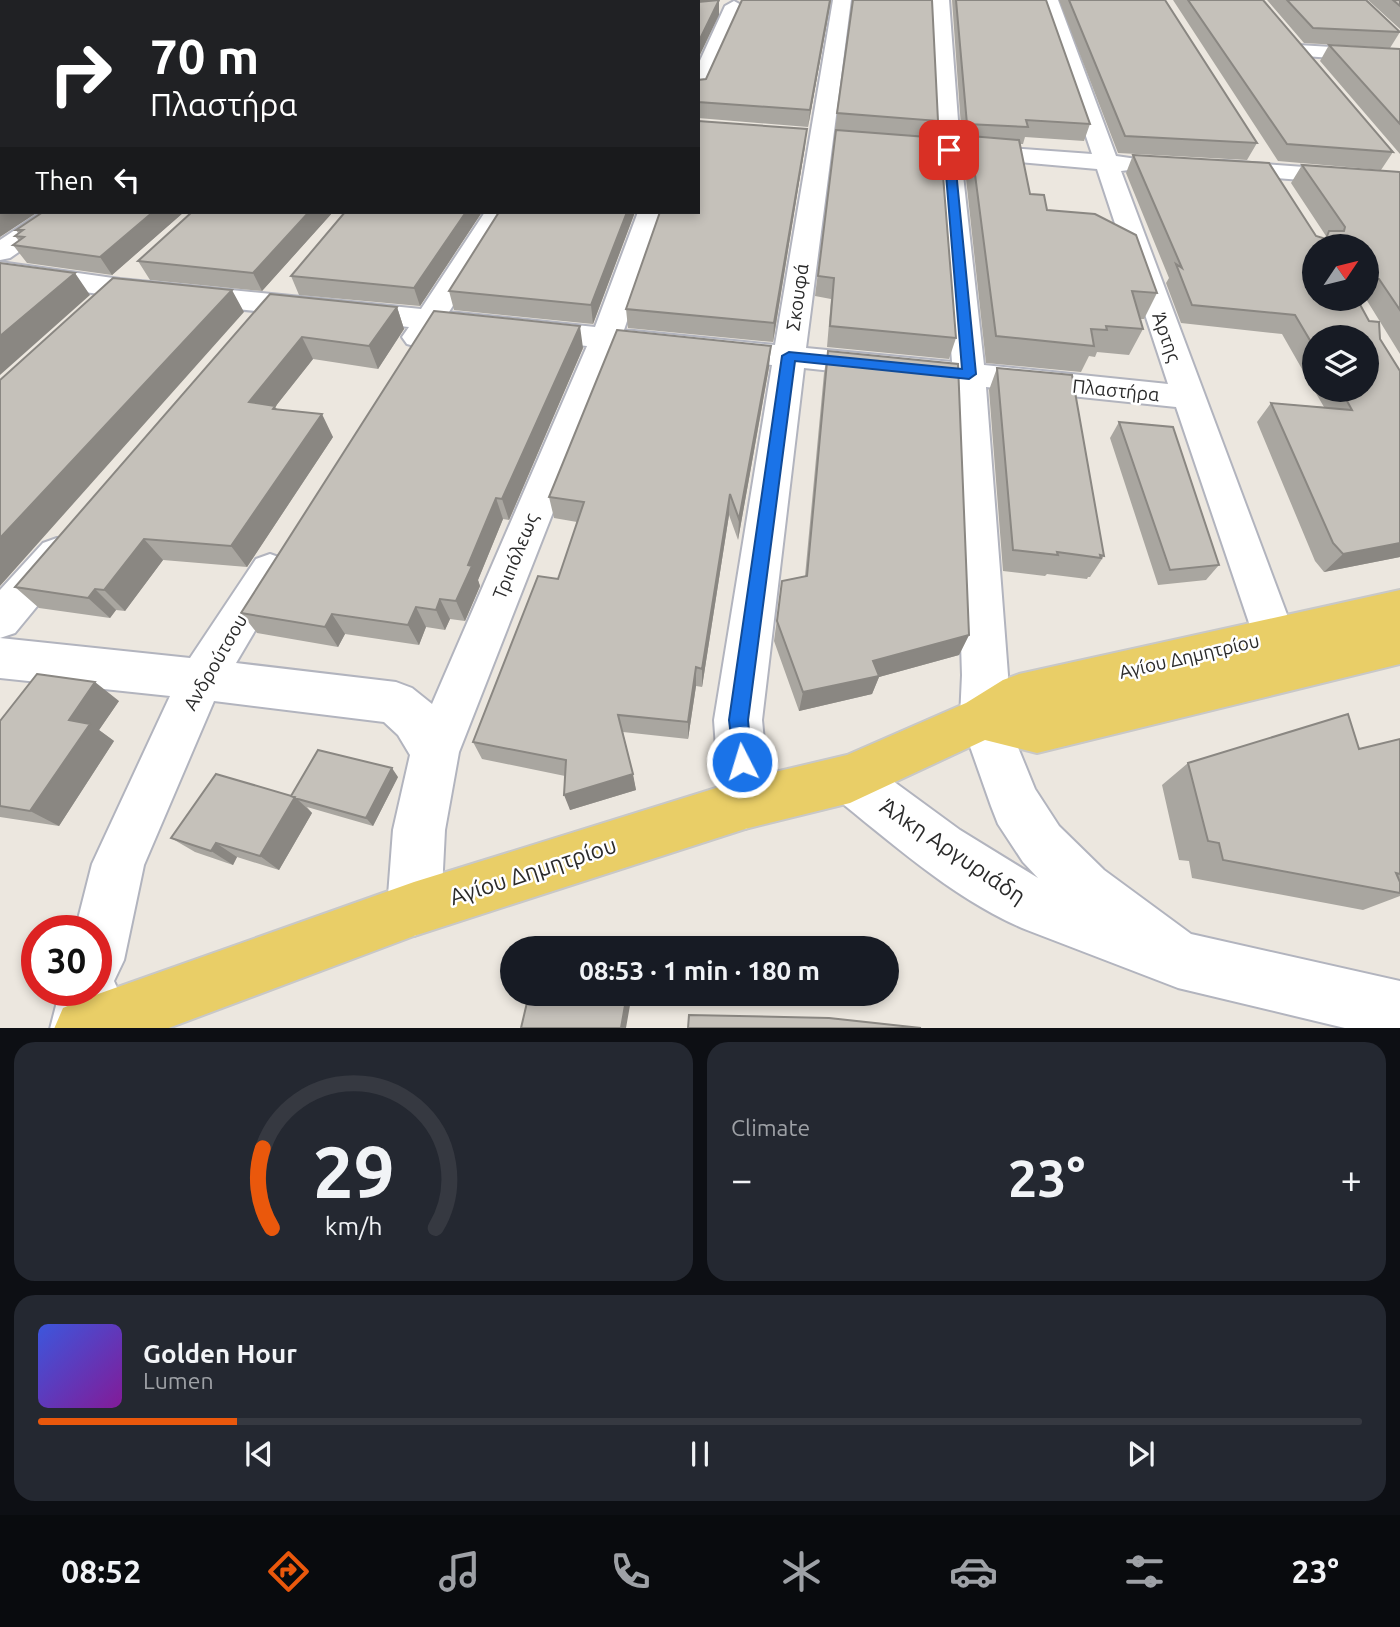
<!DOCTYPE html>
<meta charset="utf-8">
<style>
:root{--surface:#171b24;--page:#242831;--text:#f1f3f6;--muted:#9ea1a6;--line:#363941;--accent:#ea580c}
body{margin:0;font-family:Ubuntu,sans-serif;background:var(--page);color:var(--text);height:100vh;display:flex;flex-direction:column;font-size:26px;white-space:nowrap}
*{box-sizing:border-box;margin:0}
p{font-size:23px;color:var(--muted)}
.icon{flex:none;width:38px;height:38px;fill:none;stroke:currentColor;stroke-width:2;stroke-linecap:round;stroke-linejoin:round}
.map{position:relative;height:1028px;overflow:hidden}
.panel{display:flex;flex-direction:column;gap:14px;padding:14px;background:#0d0f14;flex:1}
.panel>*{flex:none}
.guide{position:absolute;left:0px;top:0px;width:700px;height:214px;box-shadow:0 4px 10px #0003;background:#202124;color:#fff;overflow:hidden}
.needle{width:46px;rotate:55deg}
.tools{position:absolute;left:1302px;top:234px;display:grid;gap:14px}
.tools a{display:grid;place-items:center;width:77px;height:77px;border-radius:50%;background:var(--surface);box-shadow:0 4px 10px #0003;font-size:35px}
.speed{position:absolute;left:21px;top:915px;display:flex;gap:14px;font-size:35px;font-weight:700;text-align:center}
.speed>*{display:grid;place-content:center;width:91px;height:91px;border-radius:50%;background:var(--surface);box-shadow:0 4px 10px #0003;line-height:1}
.speed .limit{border:10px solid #d22;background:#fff;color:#111}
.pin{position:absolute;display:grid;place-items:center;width:60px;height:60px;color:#fff;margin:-30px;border-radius:14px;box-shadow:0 4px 10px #0006}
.me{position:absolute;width:77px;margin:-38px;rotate:355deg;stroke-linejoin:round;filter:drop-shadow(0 0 5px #0008)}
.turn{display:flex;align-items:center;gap:24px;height:147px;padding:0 35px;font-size:32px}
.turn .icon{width:91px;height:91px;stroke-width:2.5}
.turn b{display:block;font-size:49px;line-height:60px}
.then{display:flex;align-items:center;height:66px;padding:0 35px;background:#0003;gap:14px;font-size:26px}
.big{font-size:52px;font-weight:700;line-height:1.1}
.panel .tile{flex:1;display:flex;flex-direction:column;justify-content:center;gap:10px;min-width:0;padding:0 24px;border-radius:21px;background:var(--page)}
.panel .dial{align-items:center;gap:0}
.dial svg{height:182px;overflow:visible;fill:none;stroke:var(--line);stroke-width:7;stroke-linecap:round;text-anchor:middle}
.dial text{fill:var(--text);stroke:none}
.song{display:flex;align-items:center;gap:21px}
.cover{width:84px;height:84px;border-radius:10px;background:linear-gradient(135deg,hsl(230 70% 55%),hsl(290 70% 35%))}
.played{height:7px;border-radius:4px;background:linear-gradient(90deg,var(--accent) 15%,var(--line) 15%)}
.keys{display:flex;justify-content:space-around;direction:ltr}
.heat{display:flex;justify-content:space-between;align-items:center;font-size:38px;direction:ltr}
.panel .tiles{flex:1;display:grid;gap:14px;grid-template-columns:1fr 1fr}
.tile:last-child{grid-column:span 2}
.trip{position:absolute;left:500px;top:936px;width:399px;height:70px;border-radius:35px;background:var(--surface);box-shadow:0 4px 10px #0003;font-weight:700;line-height:70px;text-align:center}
.tabs{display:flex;height:112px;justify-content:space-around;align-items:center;background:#090b0e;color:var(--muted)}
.tabs .icon{width:49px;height:49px}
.tabs .selected{color:var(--accent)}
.tabs b{font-size:32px;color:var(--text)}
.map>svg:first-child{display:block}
</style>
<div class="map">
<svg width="1400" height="1029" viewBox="0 0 1400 1029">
<rect width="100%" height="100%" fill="#ece7df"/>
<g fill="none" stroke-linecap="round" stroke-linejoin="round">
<defs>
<path id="minor" d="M833 0H851L806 348 952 362 937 150 931 0H949L960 147 969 145 1092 154 1040 0H1058L1116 156 1137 159 1141 164 1137 169 1121 171 1307 668 1301 682 1285 688 1269 682 1176 407 986 387 1008 675 1006 718 1035 789 1059 826 1104 870 1191 934 1400 981V1029H1349L1178 988 1027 930C956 901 892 843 833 796L825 779 833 762 850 755 867 762 960 830 1038 878 1023 862 998 824 991 806 960 718 962 675 953 384 804 368 762 720 770 804 763 822 745 829 727 822 720 804 714 720 772 365 617 349 459 752 445 830 441 909 433 928 414 936 395 928 387 909 393 830 410 755 398 735 384 722 214 701 144 865 124 960 114 981 118 990 110 1029H50L60 990H96V931H75L92 864 170 696 0 678V638L190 658 256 559 270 554 284 559 290 571 236 663 396 682 412 688 432 704 587 346 438 330 429 344 418 347 407 344 402 337 409 327 120 297 0 280V262L120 279 421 309 485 212H511L449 312 595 327 638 212H664L624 330 775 345ZM961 157 1097 169 1168 384 984 365Z
M734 1 743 6 708 89 705 93 698 95V65L725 6Z
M1298 45 1400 51V63L1291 55 1288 51Z
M1224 161 1400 174V188L1215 173 1212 168 1215 163Z
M42 212H72L68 218 10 258 0 260V240Z
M57 538 71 543 77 554 71 565 15 633 0 638V590L43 543Z"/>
<path id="major" d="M1400 590V664L1037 753 985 740 850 803 745 829 414 936 166 1029H54L63 1008 84 999 414 882 745 779 847 755 966 703 1003 680 1019 674Z"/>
</defs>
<!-- minor casing -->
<use href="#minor" stroke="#b2b4be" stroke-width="4"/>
<!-- major casing -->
<use href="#major" stroke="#c8c8c8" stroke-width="4"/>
<!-- minor -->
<use href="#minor" fill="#fff" fill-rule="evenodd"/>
<!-- major -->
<use href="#major" fill="#e9ce67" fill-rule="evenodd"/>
</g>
<!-- wall -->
<path fill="#a9a6a0" d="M831 0 808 127 698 118V80L706 79Z
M853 0 938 121 934 138 956 338 949 359 827 347 831 299 815 296 836 130 848 131 835 130Z
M952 0H1046L1090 124 1084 141 1025 137 1023 144H1020L1030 194 1047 210 1157 293 1144 319H1140L1143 329 1129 355 1097 352 1095 357 1089 356 1081 372 986 363 964 160 969 141H962Z
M1059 0H1165L1257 143 1247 160 1118 153Z
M1173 0H1263L1393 152 1381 170 1278 161Z
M1267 0H1366L1400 32 1390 48 1304 43Z
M1368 0H1400V29Z
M1329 45 1400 49V154L1320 61Z
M805 146 773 342 628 328 626 309Z
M1133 155 1324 239 1326 236 1291 183 1302 165 1400 172V354L1366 299 1367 247H1314L1369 321 1400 371V557L1324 572 1315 561 1257 422 1271 403 1324 407 1314 390H1367L1314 338V390L1282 334 1181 323 1166 283 1169 278 1126 173Z
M43 212H184L112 275 27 263 13 245 19 241 15 236 18 233 16 230Z
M333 212 262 291 150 280 138 261Z
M482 212 420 306 299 295 291 276Z
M499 212H635L593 324 454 310 449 291Z
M270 294 397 307 404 329 378 369 313 359 275 407 277 409 333 437 247 567 163 560 125 611 116 610 110 618 39 608 15 587Z
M583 348 509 520 503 519 478 580 480 586 465 621 450 619 445 630 426 627 419 645 345 634 338 647 257 633 241 613Z
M828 351 969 635 959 655 879 677 872 694 799 711 774 641 782 581 805 576 824 373Z
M769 367 738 540 729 515 702 687 696 686 688 739 623 732 636 790 570 810 565 776 482 759 473 742 558 579 577 522 554 518 549 497Z
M997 368 1104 556 1090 577H1088L1087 579 1047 574 1045 576 1003 571 989 390Z
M1119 422 1219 565 1206 580 1158 585 1110 438Z
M119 701 99 730 114 741 59 826 0 817V721Z
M1400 739V896L1363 910 1192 878 1189 861 1179 860 1162 785 1188 763 1359 749Z
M398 777 373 826 307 807 312 813 279 870 237 857 233 865 195 852 171 838 291 796Z"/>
<!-- shaded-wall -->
<path fill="#8a8782" d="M696 0H718L696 2Z
M719 0V15L698 59V43Z
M830 0H831L808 127 810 110Z
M807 129 805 146 773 342 774 323Z
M2 209V212H38L0 237V210Z
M153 212H184L112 275 100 257Z
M309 212H333L262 291 253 273Z
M466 212H482L420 306 414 288Z
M627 212H635L593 324 591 305Z
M75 273 90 295 0 375V336Z
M232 290 244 312 0 586V538Z
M397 307 404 329 378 369 369 346Z
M580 326 583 348 509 520 502 499Z
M302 337 313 359 275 407 287 428 249 402Z
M771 346 769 367 738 540 739 519Z
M322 414 333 437 247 567 231 546Z
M730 494 729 515 702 687V669Z
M496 498 503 519 478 580 480 586 465 621 456 601 468 565Z
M144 539 163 560 125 611 104 590Z
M1400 543V557L1324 572 1343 554Z
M95 589 116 610 110 618 88 598Z
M440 599 450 619 445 630 436 610Z
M416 607 426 627 419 645 408 625Z
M332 614 345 634 338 647 325 627Z
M969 635 959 655 879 677 872 694 799 711 803 692 873 661Z
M696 667V686L688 739V722Z
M95 682 119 701 99 730 114 741 59 826 30 811 69 720Z
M392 768 398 777 373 826 366 818Z
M633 774 636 790 570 810 564 795Z
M295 797 312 813 279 870 260 856Z
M216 843 237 857 233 865 211 851Z
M627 994H632L626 1028H621Z"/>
<!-- building -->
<path fill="#c5c1ba" stroke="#8a8782" stroke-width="2" d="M0 0H696V2H2V209L0 210Z
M719 0 698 43V2Z
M742 0H830L810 110 698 102V80L706 79Z
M853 0H932L938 121 837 113Z
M956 0H1046L1090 124 1026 120 1028 127 967 124Z
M1069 0H1165L1257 143 1125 136Z
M1188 0H1263L1393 152 1287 144Z
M1287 0H1366L1400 32 1313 28Z
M1393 0H1400V6Z
M1329 45 1400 49V124Z
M698 121 807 129 774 323 626 309 660 212H698Z
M836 130 940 138 956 338 830 326 834 278 818 276Z
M970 136 1019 140 1030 194 1044 195 1047 210 1095 214 1136 235 1157 293 1132 291 1143 329 1106 326 1107 330 1091 329 1094 346 996 336Z
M1133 155 1269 163 1316 236 1326 239 1329 231H1344L1345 227 1302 165 1400 172V310L1379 279H1367V247H1314V299H1357L1369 321 1379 322 1380 339 1400 371V543L1343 554 1333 543 1271 403 1352 410 1341 390H1367V338H1314V347L1295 315 1192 305 1176 264 1182 268Z
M43 212H153L100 257 13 245 24 237 15 236 23 230H16Z
M192 212H309L253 273 138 261Z
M345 212H466L414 288 291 276Z
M499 212H627L591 305 449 291Z
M0 263 75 273 0 336Z
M113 278 232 290 0 538V380Z
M270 294 397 307 369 346 302 337 249 402 275 406 273 409 322 414 231 546 144 539 104 590 95 589 88 598 15 587Z
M434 311 580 326 502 499 496 498 468 565 472 566 456 601 440 599 436 610 416 607 408 625 332 614 325 627 241 613Z
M617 330 771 346 739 519 730 494 702 669 696 667 688 722 618 715 633 774 564 795 566 760 473 742 538 576 558 579 584 502 549 497Z
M828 351 958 364 969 635 873 661 879 676 803 692 777 621 782 581 807 576Z
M997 368 1072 375 1104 556 1100 555 1101 558 1057 552 1058 555 1013 550Z
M1119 422 1173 427 1219 565 1170 570Z
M37 674 95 682 69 720 90 724 30 811 0 806V721Z
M1348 714 1359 749 1400 739V874L1396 873 1400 882V893L1223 860 1219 843 1208 841 1188 763Z
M318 750 392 768 366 818 298 799 291 796Z
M216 774 295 797 260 856 216 843 211 851 171 838Z
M529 994H627L621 1028H521Z
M689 1015 829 1018 921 1028H688Z"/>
<!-- route -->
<path fill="#1a73e8" stroke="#114b97" stroke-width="2" d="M949 147 954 150 976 374 969 379 795 361 748 720 752 762 749 769 742 772 735 769 729 720 782 356 789 352 962 369 944 150Z"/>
<g text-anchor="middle" stroke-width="5" stroke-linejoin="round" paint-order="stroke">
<!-- street labels -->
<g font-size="19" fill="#2b2b2b" stroke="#fff">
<text transform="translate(797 297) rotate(-82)" y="7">Σκουφά</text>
<text transform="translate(1167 337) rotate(71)" y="7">Άρτης</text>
<text transform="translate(1116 390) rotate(6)" y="7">Πλαστήρα</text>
<text transform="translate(515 556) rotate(-68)" y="7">Τριπόλεως</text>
<text transform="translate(1189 656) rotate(-13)" y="7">Αγίου Δημητρίου</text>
<text transform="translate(215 662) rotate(-60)" y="7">Ανδρούτσου</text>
</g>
<!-- near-street labels -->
<g font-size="23" fill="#2b2b2b" stroke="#fff">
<text transform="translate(953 851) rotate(34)" y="8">Άλκη Αργυριάδη</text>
<text transform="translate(533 871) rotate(-18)" y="8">Αγίου Δημητρίου</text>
</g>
</g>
</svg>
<div class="tools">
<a><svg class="needle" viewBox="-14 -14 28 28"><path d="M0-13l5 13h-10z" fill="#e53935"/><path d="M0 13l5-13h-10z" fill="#9ea1a6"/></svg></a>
<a><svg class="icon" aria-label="layers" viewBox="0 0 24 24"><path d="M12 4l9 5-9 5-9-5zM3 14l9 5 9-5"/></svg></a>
</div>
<div class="speed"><div class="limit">30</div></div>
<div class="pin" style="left:949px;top:150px;background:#d93025"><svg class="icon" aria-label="arrive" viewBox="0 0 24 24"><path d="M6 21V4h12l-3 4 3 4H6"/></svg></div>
<svg class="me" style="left:742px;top:762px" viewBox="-20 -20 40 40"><circle r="17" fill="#1a73e8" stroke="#fff" stroke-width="3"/><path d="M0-11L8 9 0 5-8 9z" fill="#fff"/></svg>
<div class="trip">08:53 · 1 min · 180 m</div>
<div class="guide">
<div class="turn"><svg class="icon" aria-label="right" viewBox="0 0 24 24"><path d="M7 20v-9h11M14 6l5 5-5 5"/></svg><div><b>70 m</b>Πλαστήρα</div></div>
<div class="then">Then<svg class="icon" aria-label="left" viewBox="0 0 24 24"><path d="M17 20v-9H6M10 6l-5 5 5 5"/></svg></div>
</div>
</div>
<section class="panel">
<div class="tiles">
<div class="tile dial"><svg viewBox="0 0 100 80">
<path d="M14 69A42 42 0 1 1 86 69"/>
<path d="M14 69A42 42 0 0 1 10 34" stroke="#ea580c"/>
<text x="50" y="56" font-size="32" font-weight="700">29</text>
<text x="50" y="72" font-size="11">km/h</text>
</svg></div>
<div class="tile"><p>Climate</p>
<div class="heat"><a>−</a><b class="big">23°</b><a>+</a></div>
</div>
<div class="tile">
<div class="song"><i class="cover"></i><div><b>Golden Hour</b><p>Lumen</p></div></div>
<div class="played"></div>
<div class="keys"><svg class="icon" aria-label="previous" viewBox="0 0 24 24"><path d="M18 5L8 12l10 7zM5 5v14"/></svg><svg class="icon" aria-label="pause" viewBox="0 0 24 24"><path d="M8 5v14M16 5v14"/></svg><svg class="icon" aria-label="next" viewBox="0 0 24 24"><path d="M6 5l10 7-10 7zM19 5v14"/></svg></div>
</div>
</div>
</section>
<nav class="tabs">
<b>08:52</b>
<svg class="icon selected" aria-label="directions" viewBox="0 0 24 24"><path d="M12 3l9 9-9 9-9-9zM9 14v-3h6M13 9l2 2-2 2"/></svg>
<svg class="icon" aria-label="music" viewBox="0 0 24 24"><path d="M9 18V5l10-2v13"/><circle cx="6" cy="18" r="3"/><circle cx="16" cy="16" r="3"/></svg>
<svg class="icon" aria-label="phone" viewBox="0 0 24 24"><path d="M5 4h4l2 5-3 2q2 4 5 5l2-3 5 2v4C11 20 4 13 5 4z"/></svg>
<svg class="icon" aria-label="climate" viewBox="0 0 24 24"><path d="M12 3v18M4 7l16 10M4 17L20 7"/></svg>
<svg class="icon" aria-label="car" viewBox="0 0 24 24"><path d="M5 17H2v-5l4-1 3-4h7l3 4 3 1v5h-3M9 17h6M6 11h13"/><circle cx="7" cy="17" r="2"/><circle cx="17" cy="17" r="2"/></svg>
<svg class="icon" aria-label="filters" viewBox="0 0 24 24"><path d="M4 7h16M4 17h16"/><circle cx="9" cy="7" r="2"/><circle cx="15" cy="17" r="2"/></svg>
<b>23°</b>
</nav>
